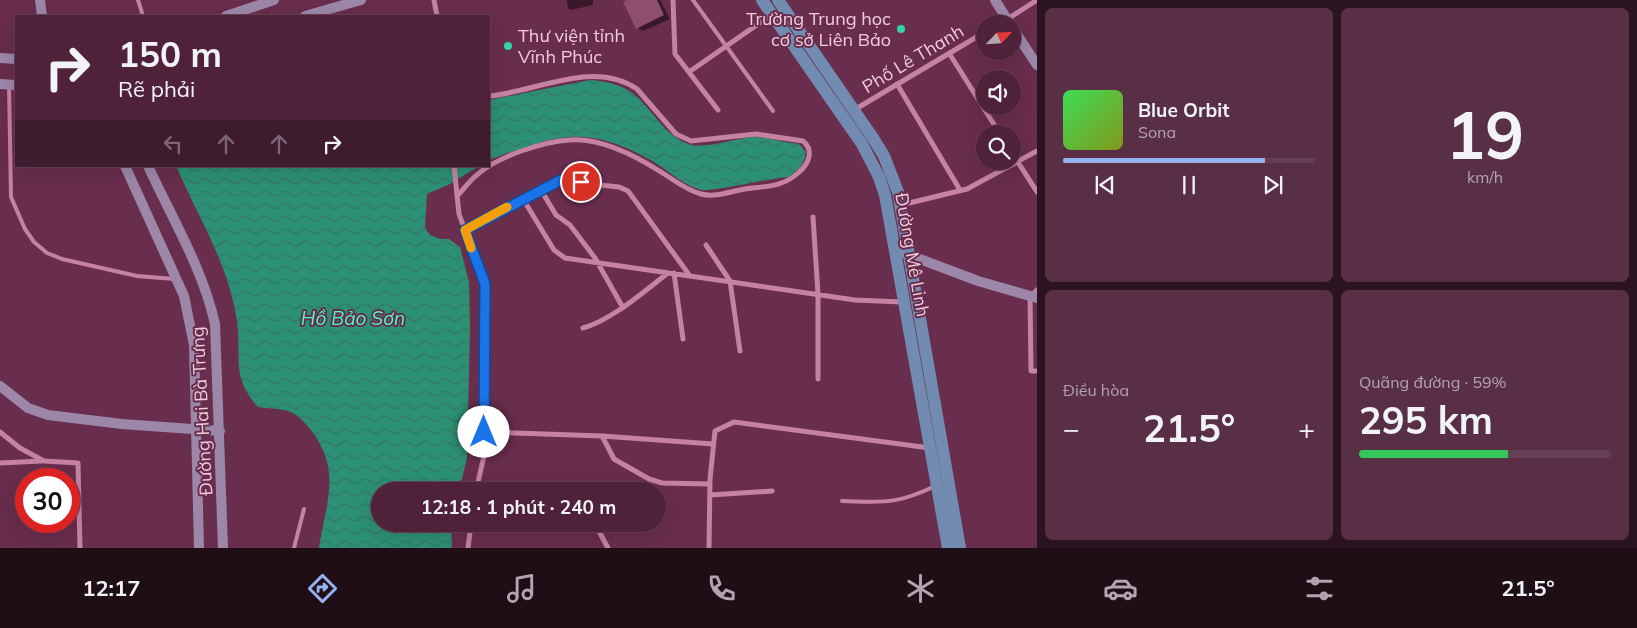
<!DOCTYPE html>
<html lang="vi">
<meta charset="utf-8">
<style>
:root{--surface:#4f223a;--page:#592f45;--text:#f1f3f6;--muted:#b3a4af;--line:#663f54;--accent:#95b2f1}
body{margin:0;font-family:Mulish,sans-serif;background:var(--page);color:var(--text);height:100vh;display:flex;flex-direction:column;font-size:19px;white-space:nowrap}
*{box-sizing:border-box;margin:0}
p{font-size:16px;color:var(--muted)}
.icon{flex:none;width:28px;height:28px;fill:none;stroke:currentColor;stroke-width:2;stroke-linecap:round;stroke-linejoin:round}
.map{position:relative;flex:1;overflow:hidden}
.details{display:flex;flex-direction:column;gap:8px;padding:8px;background:#2b1320;width:600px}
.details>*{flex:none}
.top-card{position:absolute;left:15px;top:15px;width:475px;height:152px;border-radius:0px;box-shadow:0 5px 20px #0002,0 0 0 1px var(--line);background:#4f223a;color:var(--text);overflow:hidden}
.needle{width:32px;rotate:65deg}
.tools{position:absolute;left:976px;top:15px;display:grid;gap:10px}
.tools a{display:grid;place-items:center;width:45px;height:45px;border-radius:50%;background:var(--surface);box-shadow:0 5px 20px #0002,0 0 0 1px var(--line);font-size:25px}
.speed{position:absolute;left:15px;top:468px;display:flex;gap:10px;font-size:25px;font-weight:700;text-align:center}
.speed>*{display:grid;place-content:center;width:65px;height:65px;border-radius:50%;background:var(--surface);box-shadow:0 5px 20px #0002,0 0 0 1px var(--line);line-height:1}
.speed .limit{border:8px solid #d22;background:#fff;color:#111}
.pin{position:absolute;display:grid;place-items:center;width:42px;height:42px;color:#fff;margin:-21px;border:2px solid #fff;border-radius:50%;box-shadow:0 1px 5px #0007}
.me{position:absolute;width:55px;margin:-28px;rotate:0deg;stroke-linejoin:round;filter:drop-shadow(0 0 4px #0008)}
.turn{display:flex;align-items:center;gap:18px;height:105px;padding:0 20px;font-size:22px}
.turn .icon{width:65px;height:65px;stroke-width:2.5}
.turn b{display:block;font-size:35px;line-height:42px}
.lanes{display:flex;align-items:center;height:48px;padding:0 20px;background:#0003;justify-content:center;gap:25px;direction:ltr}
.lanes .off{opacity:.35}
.big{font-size:38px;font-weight:700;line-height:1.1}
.details .card{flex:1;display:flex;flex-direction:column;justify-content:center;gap:8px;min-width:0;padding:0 18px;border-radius:8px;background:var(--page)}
.details .dial{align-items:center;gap:0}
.dial b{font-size:65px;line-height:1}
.song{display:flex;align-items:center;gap:15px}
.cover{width:60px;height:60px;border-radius:8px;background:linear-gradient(135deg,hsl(130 70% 55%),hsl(70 70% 35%))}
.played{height:5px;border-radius:2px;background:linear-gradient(90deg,var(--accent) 80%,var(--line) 80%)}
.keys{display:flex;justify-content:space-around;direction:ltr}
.heat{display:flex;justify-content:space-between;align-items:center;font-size:28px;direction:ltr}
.charge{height:8px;border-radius:4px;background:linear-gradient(90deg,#34c759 59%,var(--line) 0)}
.details .tiles{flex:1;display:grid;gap:8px;grid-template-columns:repeat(2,1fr)}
.trip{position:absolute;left:371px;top:482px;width:295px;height:50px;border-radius:25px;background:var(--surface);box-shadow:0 5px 20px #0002,0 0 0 1px var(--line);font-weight:700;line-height:50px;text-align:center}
.tab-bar{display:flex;height:80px;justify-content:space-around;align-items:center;background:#200e17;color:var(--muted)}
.tab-bar .icon{width:35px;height:35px}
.tab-bar .selected{color:var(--accent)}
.tab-bar b{font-size:22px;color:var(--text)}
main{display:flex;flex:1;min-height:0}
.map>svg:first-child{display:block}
</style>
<main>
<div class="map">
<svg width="1037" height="548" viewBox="0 0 1037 548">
<defs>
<pattern id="water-waves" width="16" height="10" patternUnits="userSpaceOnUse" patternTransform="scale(1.25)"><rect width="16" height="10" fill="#2c9174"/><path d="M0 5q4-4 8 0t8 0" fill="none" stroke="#367462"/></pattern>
</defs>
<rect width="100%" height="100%" fill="#692d4d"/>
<!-- water -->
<path fill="url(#water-waves)" d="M590 80C605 81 624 85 636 96 653 111 664 134 686 143 703 151 734 138 754 137 769 137 784 143 799 144L806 152C804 164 799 170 788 177 771 178 712 192 701 190 681 184 667 169 649 159 583 123 555 136 489 160V100Z
M176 166H479L450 184 427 194 425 228 430 235 440 239H449L460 247 469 282 470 328 467 458 459 491H380V524H451L452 548H319C326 502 342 471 311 430 306 424 297 413 288 411 279 408 268 409 258 407 230 375 242 358 237 321 229 265 198 217 176 166Z"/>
<!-- shadow -->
<path fill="#0007" d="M567 0H593V5L571 10 568 8Z
M630 0H660L670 19 643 31 637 28Z"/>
<!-- building -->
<path fill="#8e4f6e" d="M627 0H657L664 15 636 29 623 2Z"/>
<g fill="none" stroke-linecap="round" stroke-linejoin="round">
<!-- lane -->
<path stroke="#c682a2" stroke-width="4" d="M138 0 143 16
M693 0 773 111
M9 85 11 197 25 229 34 242 47 253 62 259 137 276 174 279
M842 501C883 502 896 505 935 486
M294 548 304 509"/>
<!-- street -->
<path stroke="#c682a2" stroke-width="5" d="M434 0 437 16
M673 0 675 54 718 110
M1000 24 1037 0
M949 53 1000 134
M689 72 771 15
M897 84 960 190
M854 110 985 32
M1012 153 1037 192
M454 166 459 214 485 284 484 456 476 491
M541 190 556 215 570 225 595 258 622 306
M457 196C464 189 470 180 478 174 499 156 542 142 569 140 600 137 636 156 661 172 674 180 686 190 701 194 716 198 731 191 745 189 766 186 781 188 798 173 808 165 815 151 803 141L756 134 691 141 676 134 637 89C593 59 536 92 489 96
M523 199 554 250 565 258 855 300 902 302
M901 205 967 189 1037 151
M813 217 818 294V379
M465 230 561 181 619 187 628 191 634 199 690 276
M706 245 730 281 740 351
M674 273 683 339
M1037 290 1030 297 1031 371H1037
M583 328C612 320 643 292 668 273
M0 432 20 448 44 461 78 463 80 548
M484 432 602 436 713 444
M602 436 614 459 649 479 662 483 710 484
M0 463 42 461
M710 495 772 491
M595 524 608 548
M468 548 471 524
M709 548 710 479 715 431 734 422 930 448"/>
<!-- secondary -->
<path stroke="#9c87a9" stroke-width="10" d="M40 0 42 16
M995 0 1010 24
M226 16 274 0
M305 16 361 0
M1012 27 1037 65
M0 58 16 59
M0 84 16 85
M125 166 184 296 194 345 199 548
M148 166C172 218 203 269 215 324L223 548
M904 253 978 281 1037 298
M0 386 28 408 48 415 122 424 220 431"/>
<!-- primary -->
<path stroke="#718cb0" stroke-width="12" d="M762 0 862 144 879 177 885 195 948 548
M778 0 873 138 884 156 898 192 960 548"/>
</g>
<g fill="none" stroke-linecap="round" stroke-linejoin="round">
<defs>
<path id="route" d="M484 432 485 284 465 230 561 180 581 182"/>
</defs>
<!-- route casing -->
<use href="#route" stroke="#114b97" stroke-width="12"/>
<!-- route -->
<use href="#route" stroke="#1a73e8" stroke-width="9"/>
<!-- slow -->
<path stroke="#f59e0b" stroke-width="9" d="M471 248 465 230 507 207"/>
</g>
<!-- markers -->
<g fill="#31d4a9" stroke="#692d4d" stroke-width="2">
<circle cx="901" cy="29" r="5"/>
<circle cx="508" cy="46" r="5"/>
</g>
<g text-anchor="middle" stroke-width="4" stroke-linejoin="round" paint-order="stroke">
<!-- poi labels -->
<g font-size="18" fill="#f1ccdc" stroke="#692d4d" text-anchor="end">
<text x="891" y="25">Trường Trung học<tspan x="891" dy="21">cơ sở Liên Bảo</tspan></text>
<text x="518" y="42" text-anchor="start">Thư viện tỉnh<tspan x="518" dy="21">Vĩnh Phúc</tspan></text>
</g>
<!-- street labels -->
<g font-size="18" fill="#f1ccdc" stroke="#692d4d">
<text transform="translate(913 59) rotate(-31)" y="6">Phố Lê Thanh</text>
<text transform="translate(912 255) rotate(80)" y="6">Đường Mê Linh</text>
<text transform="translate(202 411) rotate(-93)" y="6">Đường Hai Bà Trưng</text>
</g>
<!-- water labels -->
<g font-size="19" font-style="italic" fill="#49fbc9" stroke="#692d4d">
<text x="353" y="325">Hồ Bảo Sơn</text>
</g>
</g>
</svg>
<div class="tools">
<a><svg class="needle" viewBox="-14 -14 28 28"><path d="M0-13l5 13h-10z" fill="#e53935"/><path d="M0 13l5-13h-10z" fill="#b3a4af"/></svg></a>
<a><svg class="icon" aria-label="sound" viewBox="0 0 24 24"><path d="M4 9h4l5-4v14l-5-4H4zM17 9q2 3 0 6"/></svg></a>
<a><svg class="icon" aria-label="search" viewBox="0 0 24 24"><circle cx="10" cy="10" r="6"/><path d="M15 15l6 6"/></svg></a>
</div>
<div class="speed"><div class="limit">30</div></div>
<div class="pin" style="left:581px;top:182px;background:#d93025"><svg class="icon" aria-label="arrive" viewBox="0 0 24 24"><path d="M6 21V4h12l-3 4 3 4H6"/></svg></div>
<svg class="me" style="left:484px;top:432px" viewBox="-20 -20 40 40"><circle r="19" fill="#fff"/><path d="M0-13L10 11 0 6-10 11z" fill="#1a73e8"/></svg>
<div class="trip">12:18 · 1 phút · 240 m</div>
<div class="top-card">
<div class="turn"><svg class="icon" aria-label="right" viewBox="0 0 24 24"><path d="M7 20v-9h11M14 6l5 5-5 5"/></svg><div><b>150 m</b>Rẽ phải</div></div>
<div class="lanes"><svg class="icon off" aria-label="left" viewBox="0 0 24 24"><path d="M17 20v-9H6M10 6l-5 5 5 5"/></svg><svg class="icon off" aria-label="ahead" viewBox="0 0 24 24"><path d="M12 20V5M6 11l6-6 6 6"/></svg><svg class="icon off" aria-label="ahead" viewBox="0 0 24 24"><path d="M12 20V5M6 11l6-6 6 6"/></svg><svg class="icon" aria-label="right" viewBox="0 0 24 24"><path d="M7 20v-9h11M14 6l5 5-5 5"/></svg></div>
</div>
</div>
<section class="details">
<div class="tiles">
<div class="card">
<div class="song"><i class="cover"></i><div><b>Blue Orbit</b><p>Sona</p></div></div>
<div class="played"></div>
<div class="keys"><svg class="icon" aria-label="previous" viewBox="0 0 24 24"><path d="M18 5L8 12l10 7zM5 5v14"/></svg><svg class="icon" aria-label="pause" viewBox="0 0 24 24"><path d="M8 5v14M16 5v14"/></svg><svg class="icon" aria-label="next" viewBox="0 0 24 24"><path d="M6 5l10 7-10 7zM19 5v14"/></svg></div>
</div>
<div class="card dial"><b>19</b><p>km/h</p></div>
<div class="card"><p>Điều hòa</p>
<div class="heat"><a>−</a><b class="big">21.5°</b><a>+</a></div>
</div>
<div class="card"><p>Quãng đường · 59%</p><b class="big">295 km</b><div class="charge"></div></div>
</div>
</section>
</main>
<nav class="tab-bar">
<b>12:17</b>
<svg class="icon selected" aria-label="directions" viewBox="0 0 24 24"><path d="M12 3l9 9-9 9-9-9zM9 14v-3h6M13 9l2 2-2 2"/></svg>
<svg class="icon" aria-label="music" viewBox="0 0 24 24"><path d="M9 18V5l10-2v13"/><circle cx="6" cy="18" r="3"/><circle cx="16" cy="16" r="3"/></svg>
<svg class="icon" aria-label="phone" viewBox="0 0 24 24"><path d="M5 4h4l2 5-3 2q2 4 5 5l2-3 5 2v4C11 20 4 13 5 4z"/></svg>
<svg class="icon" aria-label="climate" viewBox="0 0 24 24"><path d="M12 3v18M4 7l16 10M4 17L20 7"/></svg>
<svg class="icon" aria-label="car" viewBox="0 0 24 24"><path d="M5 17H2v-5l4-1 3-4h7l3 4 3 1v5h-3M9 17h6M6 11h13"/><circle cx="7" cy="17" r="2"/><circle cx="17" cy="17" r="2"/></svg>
<svg class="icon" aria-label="filters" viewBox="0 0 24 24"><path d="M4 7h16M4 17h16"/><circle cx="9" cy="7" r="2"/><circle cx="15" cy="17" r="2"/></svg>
<b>21.5°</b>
</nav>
